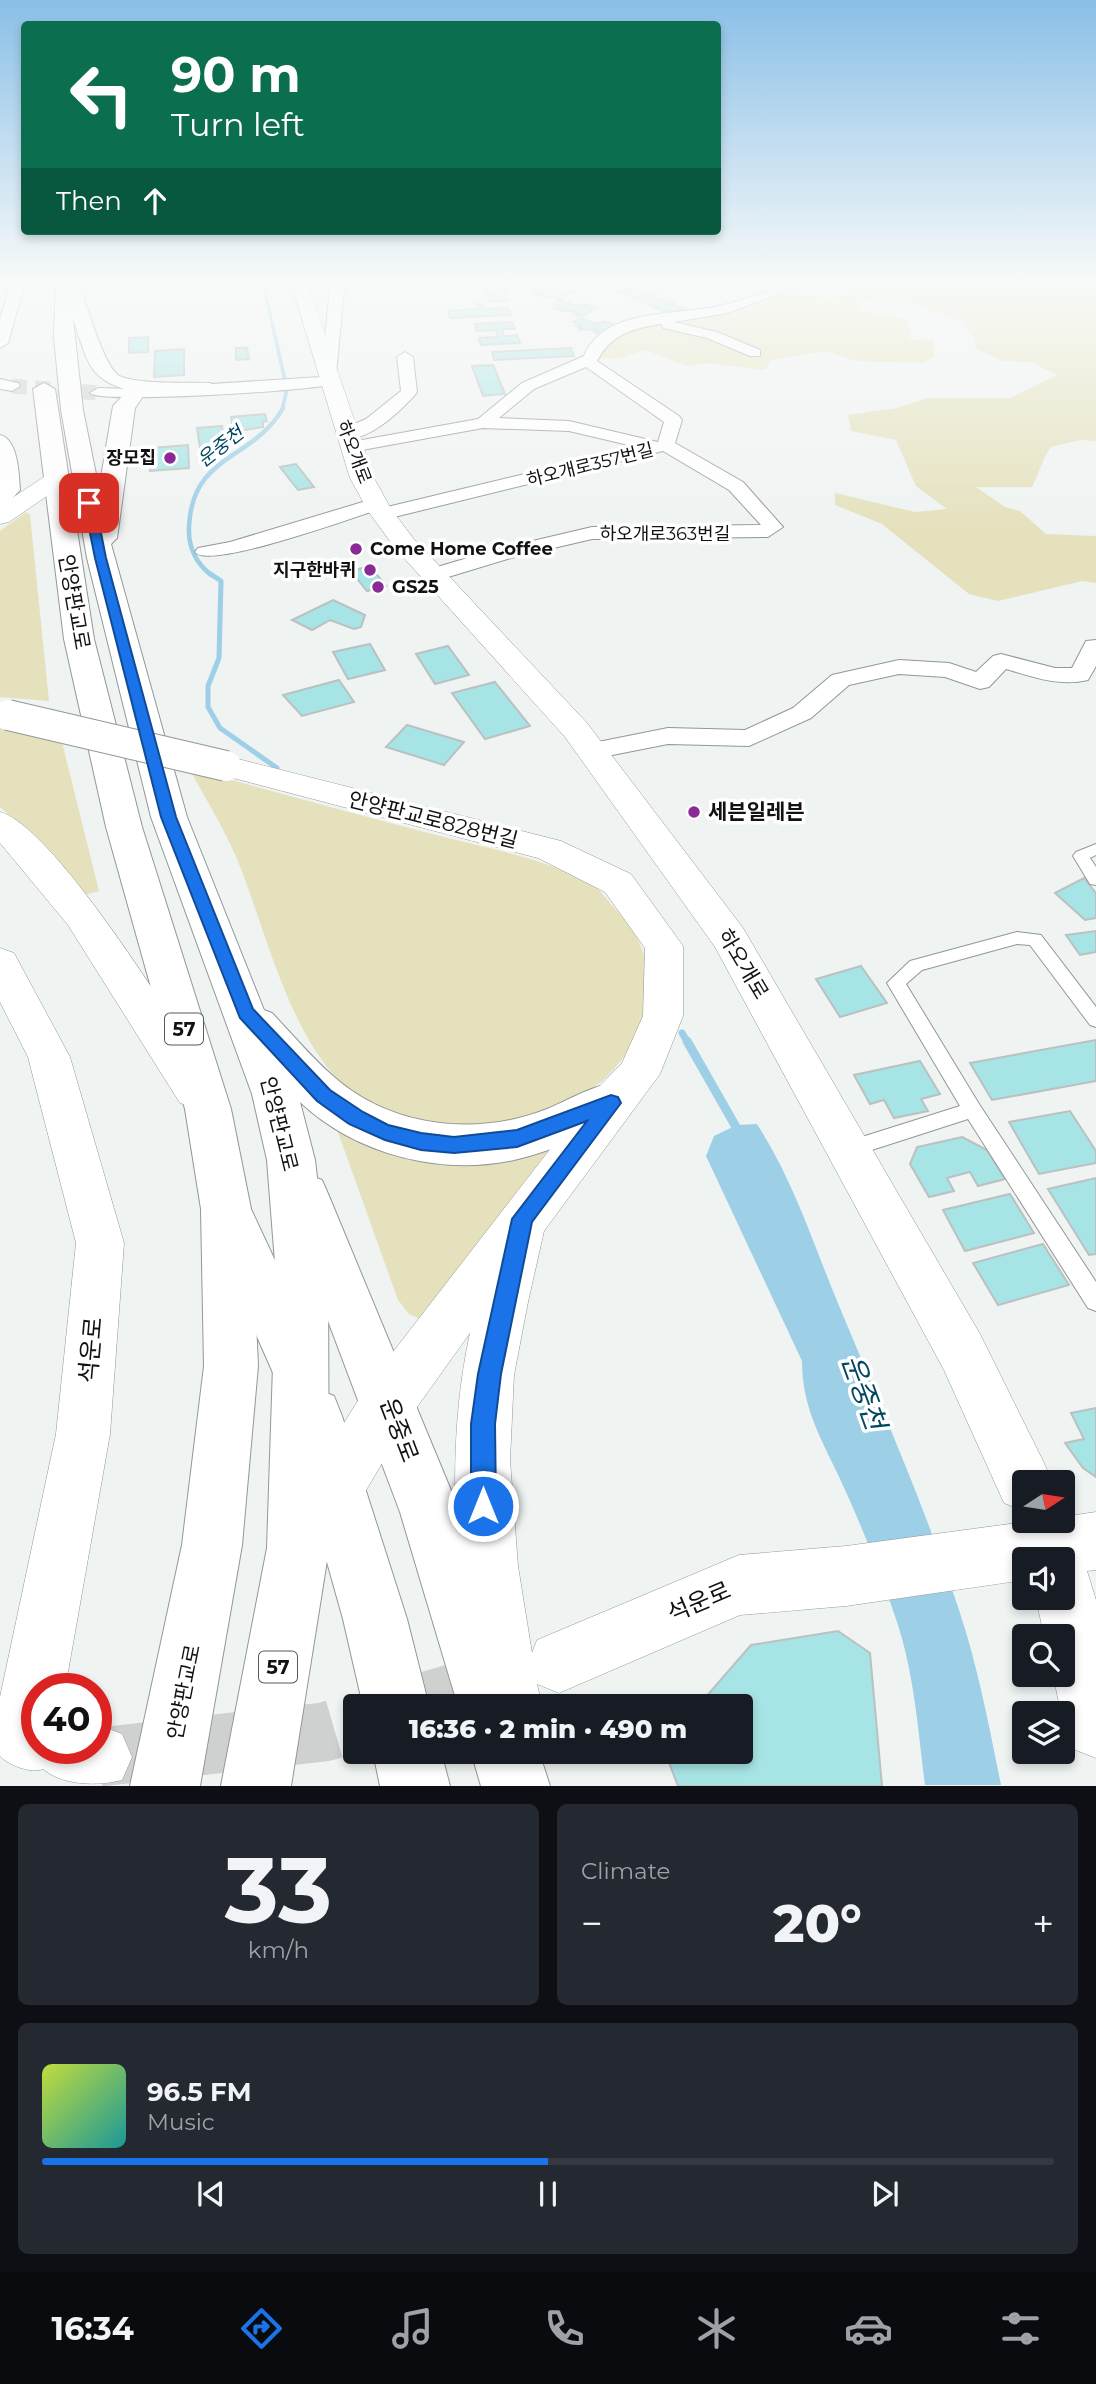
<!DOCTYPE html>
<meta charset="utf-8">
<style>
:root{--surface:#171b24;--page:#242831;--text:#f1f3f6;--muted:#9ea1a6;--line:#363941;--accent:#1a73e8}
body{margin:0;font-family:Montserrat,"Noto Sans KR",sans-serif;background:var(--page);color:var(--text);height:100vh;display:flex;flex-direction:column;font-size:26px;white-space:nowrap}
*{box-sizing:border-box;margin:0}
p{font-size:23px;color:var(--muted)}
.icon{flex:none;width:38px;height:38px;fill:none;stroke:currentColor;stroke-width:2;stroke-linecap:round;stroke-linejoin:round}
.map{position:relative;height:1786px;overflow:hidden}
.side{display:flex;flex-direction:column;gap:18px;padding:18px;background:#0d0f14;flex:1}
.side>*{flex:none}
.banner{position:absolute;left:21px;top:21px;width:700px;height:214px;border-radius:7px;box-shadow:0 4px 10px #0003;background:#0b6e4f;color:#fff;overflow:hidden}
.needle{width:46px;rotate:78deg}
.fabs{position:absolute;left:1012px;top:1470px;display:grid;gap:14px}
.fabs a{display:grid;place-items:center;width:63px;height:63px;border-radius:7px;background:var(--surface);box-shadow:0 4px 10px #0003;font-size:35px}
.speed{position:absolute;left:21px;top:1673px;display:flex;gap:14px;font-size:35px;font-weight:700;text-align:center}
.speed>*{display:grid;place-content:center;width:91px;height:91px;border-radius:50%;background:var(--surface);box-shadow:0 4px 10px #0003;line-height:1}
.speed .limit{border:10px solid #d22;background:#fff;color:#111}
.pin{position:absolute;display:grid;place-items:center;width:60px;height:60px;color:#fff;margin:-30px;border-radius:14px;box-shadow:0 4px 10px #0006}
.me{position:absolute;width:77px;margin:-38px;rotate:0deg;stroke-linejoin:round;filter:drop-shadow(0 0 5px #0008)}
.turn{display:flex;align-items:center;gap:24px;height:147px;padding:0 35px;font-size:32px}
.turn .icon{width:91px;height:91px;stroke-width:2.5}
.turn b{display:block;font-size:49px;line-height:60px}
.then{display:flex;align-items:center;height:66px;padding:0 35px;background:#0003;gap:14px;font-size:26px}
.big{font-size:52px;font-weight:800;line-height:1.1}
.side .card{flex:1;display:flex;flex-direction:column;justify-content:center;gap:10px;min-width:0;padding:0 24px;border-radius:10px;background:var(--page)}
.side .dial{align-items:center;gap:0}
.dial b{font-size:91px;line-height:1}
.song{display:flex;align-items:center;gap:21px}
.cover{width:84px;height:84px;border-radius:10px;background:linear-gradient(135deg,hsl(70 70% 55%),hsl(180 70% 35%))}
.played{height:7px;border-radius:4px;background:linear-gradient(90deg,var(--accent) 50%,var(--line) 50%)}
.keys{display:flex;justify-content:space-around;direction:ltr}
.heat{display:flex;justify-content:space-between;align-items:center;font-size:38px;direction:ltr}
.side .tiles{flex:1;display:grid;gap:18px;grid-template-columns:1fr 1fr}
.card:last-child{grid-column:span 2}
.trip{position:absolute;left:343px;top:1694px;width:410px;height:70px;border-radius:7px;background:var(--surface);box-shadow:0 4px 10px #0003;font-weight:800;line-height:70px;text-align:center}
.tab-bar{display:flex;height:112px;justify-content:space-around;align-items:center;background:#090b0e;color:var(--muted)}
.tab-bar .icon{width:49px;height:49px}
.tab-bar .active{color:var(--accent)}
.tab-bar b{font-size:32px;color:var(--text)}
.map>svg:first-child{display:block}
</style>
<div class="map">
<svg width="1096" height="1786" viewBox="0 0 1096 1786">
<rect width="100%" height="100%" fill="#eff3f2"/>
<!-- green -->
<path fill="#e5e1bd" d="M884 279H1096V441L1080 440 1051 447C1042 460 1039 473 1032 487H976L1005 507 1020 511 1046 534 1096 536V583L1082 581 998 601 969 594 882 524 835 505V493L915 512 947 509 916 486 896 440 851 431 848 415 897 408 927 398H1010L1057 375 1031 362 1003 361 976 349 974 338 964 321 901 301 858 300 861 311 908 319 911 340 934 341V356L923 363 855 361 828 351 771 360 765 370 707 363 687 366 645 350 620 358 591 359 613 332 722 310 777 293 835 298Z
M26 512 30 515 49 701 0 697V531Z
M0 724 62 742 99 891 75 897 37 841 0 807Z
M189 768C270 791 351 813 432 834 485 848 544 857 592 885 602 891 610 904 619 913 640 936 648 956 647 988 641 1120 454 1166 358 1097 291 1049 268 934 237 859 224 828 205 798 189 768Z
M334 1121 384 1143 570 1126 425 1321 409 1314 398 1300Z"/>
<!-- water -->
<path fill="#9dcfe6" d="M757 1124C796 1185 814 1247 842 1313 883 1411 925 1508 959 1610 978 1667 989 1726 1001 1785H925C918 1730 914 1670 895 1616 881 1575 864 1532 846 1492 826 1446 802 1413 802 1361L706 1156 714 1136 737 1125Z"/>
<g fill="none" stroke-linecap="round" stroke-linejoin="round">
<!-- stream-far4 -->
<path stroke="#9dcfe6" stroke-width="3.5" d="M262 279 287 389 282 410"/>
<!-- stream-far3 -->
<path stroke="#9dcfe6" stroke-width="4.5" d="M211 575C196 563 188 547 189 527 192 453 253 461 283 408"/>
<!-- stream-far2 -->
<path stroke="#9dcfe6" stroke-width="5" d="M209 573 221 581 219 658 208 686V707L220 728 277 768"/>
<!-- stream-far1 -->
<path stroke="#9dcfe6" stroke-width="7" d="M682 1033 688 1043"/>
<!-- stream -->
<path stroke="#9dcfe6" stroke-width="9" d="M687 1041 740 1134"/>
</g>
<!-- building -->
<path fill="#a7e4e5" stroke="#bbc0c0" stroke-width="2" d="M501 279 505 289 512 291H504L508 301 490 302 483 280Z
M586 279H608L622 282 604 286Z
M539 285 556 290 575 291 560 299 537 294 540 293 535 292 539 290 532 288Z
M631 288 651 293 658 295 649 297 659 301 666 299 673 303 670 304 685 309 667 313 618 291Z
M559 300 577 306 583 304 597 308 582 316 573 314 577 312 558 310 561 309 555 308 559 306 552 304Z
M476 304H482L483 309 508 308 511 315 450 318 448 311 479 309Z
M580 318 598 324 604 321 619 326 604 335 595 332 599 330 579 329 581 327 576 326 580 324 573 322Z
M512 322 515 329H502L504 336 517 335 520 343 481 345 479 338 498 337 496 330 477 331 475 324Z
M148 337V352L129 353V338Z
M236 348H247L249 359 236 360Z
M571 348 574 356 494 360 492 352Z
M184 349V375L154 377 155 351Z
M493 365 505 394 483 396 472 366Z
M265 414 267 421 263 422V427L233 432 231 417Z
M222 426 225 445 200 448 197 428Z
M188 445 189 468 150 471 151 448Z
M296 464 314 487 298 490 280 467Z
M370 566 386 586 367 591 351 571Z
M333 600 365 615 361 627 354 629 330 620 312 630 292 620Z
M370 644 385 670 348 679 333 652Z
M448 646 469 675 435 684 416 654Z
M339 680 354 702 302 716 283 695Z
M495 682 530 726 485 739 452 693Z
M407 725 464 742 444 765 386 747Z
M1084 878 1096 893V918L1085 920 1055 893Z
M1096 931V952L1080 955 1066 935Z
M861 966 887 1003 840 1017 816 979Z
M1096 1040V1081L992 1100 970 1063Z
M920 1061 940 1094 921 1099 928 1111 894 1118 884 1100 870 1104 854 1075Z
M1070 1111 1096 1151V1163L1039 1174 1009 1122Z
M962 1137 987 1150 1005 1179 978 1186 970 1172 947 1178 954 1191 929 1197 910 1164 917 1147Z
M1096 1178V1254L1089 1255 1048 1189Z
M1010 1194 1034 1233 965 1251 943 1210Z
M1043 1244 1069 1285 998 1305 973 1263Z
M1096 1408V1477L1083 1468 1065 1443 1084 1439 1071 1413Z
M838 1631 870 1653 882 1786H678L665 1752H740V1706H698L751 1645Z"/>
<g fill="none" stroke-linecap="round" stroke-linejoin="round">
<!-- minor-tunnel -->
<path stroke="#ced1d0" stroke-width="15" stroke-dasharray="15 8" stroke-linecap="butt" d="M12 386 98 393"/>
<!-- tertiary-tunnel -->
<path stroke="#ced1d0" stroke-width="59" stroke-dasharray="59 30" stroke-linecap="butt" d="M410 1706 503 1679
M99 1757 324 1732 355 1723"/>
<defs>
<path id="service" d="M1096 844V855L1090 858 1096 867V885L1090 884 1073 856 1076 852Z
M1017 932 1041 935 1096 1007V1027L1090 1025 1030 945 1017 944 922 970 906 984 979 1104 1096 1282V1311L1088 1308 968 1119 850 1157 843 1155 840 1149 843 1143 960 1106 890 988 887 983 910 961Z"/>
<path id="minor" d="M12 279H26L8 343 0 348V319Z
M344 279H360L344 290 335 384C309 391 100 404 90 393L98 388 132 389 321 377 330 288Z
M801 279H820L727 313 674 322 717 332 760 350V356H750L707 338 663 328 662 324C633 328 611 334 597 361L679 416 682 420 675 443 743 482 783 527 768 537 592 539 511 558 435 581 424 575 427 570 498 549 592 527 761 525 729 490 663 451 382 520 375 518 372 514 374 511C349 519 208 570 195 552L198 548 230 542 376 498 383 500 386 504 383 508 637 447 569 431 483 428 351 452 342 447 351 442 478 419 522 383 584 356C604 307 677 316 719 306 747 300 774 288 801 279ZM586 367 664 422 658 442 569 421 499 418 534 389Z
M405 352 413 357 417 392 415 395C398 413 367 444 340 438L337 434 340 430 366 419 401 391 397 357Z
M0 379 18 383 20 386 12 391 0 389Z
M0 435C18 439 19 474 20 490L7 504 0 506Z
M1096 640V666L1088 680C1060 687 1033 677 1006 669L989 687 980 689 945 677 899 674 849 685 811 718 749 746 668 744 592 759 583 757 579 751 583 745 668 728 745 730 793 708 832 675 899 660 949 663 976 672 993 656 1001 654 1055 668H1072L1086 641Z"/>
<path id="tertiary" d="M290 279H306L374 478 391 509 413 538 587 723 743 928 980 1334 1044 1463 1052 1482H1024V1511L1004 1503 944 1370 715 947 565 737 395 548 368 511 350 478Z
M55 473 63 475 67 480 63 485 9 522 0 524V506L47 475Z
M226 756 561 841 631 874 683 946V1016L660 1074 544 1231 528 1302 514 1375 510 1460 518 1566 532 1653 537 1640 739 1555 846 1546 1032 1521H1062V1517L1096 1512V1570L1087 1571 1096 1600V1758L1073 1749 1064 1726 1053 1675H1062V1636H1044L1036 1598H1062V1559H1024V1580L846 1606 740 1615 559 1693 537 1684 542 1706H478C457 1582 443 1457 470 1333L407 1421 349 1519 329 1527 309 1519 301 1499 309 1479 369 1383 596 1090 622 1063 643 1016 645 948 605 892 538 858 214 773 210 766 214 759Z
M0 812C55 827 174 1023 210 1077L217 1090 210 1103 195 1108 180 1103 68 925 0 843Z
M0 948 14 953 70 1057 124 1243 110 1434 65 1689H37V1748H96V1724L122 1734 132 1757 122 1780C98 1786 63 1786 43 1769 31 1774 8 1765 0 1756V1697L56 1434 76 1243 28 1057 0 1002Z"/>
<path id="secondary" d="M305 1174 322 1180 329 1196 460 1512 524 1706H458L400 1512 281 1196 288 1180Z
M232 1200 250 1207 323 1363 315 1382 296 1390 277 1382 207 1223 214 1207Z
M314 1388 334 1396 342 1416 407 1619 429 1706H363L343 1619 286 1416 294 1396Z
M373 1752H441L450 1786H380Z
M471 1752H539L550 1786H481Z"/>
<path id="primary" d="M56 279H72L73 286 81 291C88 309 104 365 118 375 134 385 190 382 210 383L221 389 210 395 146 392 135 408 117 538 111 544 187 817 264 1010 272 1013C294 1036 315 1062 340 1082 397 1128 479 1136 547 1109 562 1103 598 1083 612 1084 617 1084 623 1088 627 1089L634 1103 627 1117C592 1132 556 1150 518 1159 443 1177 356 1155 300 1102L315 1160 328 1275 329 1548 291 1786H221L267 1548 276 1275 267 1160 252 1094 151 817 87 558 61 410 54 337ZM73 319C87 357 86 379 128 390L113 406 99 489 83 410Z
M44 383 55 389 94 639 142 827 231 1109 251 1209 258 1366 242 1545 200 1786H130L182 1545 204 1366 201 1209 185 1109 106 827 64 639 33 389Z"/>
</defs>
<!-- service casing -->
<use href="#service" stroke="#939795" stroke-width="2"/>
<!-- minor casing -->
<use href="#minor" stroke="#939795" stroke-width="2"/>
<!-- tertiary casing -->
<use href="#tertiary" stroke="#939795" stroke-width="1"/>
<!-- secondary casing -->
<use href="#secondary" stroke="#939795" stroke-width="2"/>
<!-- primary casing -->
<use href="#primary" stroke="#939795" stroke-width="2"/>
<!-- service -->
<use href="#service" fill="#fff" fill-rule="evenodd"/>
<!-- minor -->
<use href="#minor" fill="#fff" fill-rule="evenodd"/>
<!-- tertiary -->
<use href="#tertiary" fill="#fff" fill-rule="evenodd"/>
<!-- secondary -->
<use href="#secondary" fill="#fff" fill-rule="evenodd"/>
<!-- primary -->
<use href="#primary" fill="#fff" fill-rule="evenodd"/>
<defs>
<path id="tertiary-bridge" d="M8 715 226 766"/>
</defs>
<!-- tertiary-bridge casing -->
<use href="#tertiary-bridge" stroke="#939795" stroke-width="32" stroke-linecap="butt"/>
<!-- tertiary-bridge -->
<use href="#tertiary-bridge" stroke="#fff" stroke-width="30"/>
</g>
<!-- sky -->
<linearGradient id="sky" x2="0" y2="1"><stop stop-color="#8abfe7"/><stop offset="0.53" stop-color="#f8faf9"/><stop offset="1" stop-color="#f8faf9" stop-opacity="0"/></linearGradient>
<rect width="1096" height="529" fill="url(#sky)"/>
<!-- route -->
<path fill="#1a73e8" stroke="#114b97" stroke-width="2" d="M89 500 95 503 106 558 176 817 253 1009 330 1090 363 1112 388 1125 421 1133 454 1137 517 1130 611 1095 618 1097 621 1103 532 1222 501 1374 495 1424 496 1506 492 1514 483 1518 475 1514 471 1506V1424L478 1374 512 1219 587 1121 517 1147 454 1153 421 1150 385 1140 349 1124 317 1101 240 1018 161 817 95 558 84 503Z"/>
<!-- markers -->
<g fill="#8a2b95" stroke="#fff" stroke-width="2.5">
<circle cx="170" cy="458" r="7"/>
<circle cx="356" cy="549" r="7"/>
<circle cx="370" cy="570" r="7"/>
<circle cx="378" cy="587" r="7"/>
<circle cx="694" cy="812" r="7"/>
</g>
<g text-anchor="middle" stroke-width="7" stroke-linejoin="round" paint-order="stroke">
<!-- far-street labels -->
<g font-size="18" fill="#111211" stroke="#fff">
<text transform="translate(354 452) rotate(69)" y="6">하오개로</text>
<text transform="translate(590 465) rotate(-14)" y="6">하오개로357번길</text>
<text x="665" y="540">하오개로363번길</text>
</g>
<!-- far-poi labels -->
<g font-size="18" font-weight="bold" fill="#111211" stroke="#fff" text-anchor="end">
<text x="156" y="464">장모집</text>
<text x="370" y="555" text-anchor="start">Come Home Coffee</text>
<text x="356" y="576">지구한바퀴</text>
<text x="392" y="593" text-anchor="start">GS25</text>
</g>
<!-- far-water labels -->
<g font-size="19" font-style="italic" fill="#024860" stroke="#fff">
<text transform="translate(220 446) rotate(-38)" y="7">운중천</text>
</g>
<!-- shield labels -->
<g fill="#fff" stroke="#585958" stroke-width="2">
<rect x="165" y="1013.5" width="38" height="31" rx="5"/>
<rect x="259" y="1651.5" width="38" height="31" rx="5"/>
</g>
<g font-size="19" font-weight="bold" fill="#111211">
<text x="184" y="1036">57</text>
<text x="278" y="1674">57</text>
</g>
<!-- street labels -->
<g font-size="21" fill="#111211" stroke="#fff">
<text transform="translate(74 602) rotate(80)" y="7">안양판교로</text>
<text transform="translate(433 820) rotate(14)" y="7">안양판교로828번길</text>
<text transform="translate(743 964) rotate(59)" y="7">하오개로</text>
<text transform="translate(279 1124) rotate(76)" y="7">안양판교로</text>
<text transform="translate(184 1692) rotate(-79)" y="7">안양판교로</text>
</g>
<!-- poi labels -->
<g font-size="21" font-weight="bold" fill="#111211" stroke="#fff" text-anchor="start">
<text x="708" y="819">세븐일레븐</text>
</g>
<!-- near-street labels -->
<g font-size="24" fill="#111211" stroke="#fff">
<text transform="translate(91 1350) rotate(-85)" y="8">석운로</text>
<text transform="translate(399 1430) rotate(69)" y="8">운중로</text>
<text transform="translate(699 1602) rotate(-23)" y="8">석운로</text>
</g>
<!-- near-water labels -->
<g font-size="28" font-style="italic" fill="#024860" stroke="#fff">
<text transform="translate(864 1392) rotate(70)" y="10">운중천</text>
</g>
</g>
</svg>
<div class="fabs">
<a><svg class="needle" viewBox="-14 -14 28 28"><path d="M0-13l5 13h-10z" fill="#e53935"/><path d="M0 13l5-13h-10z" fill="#9ea1a6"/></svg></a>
<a><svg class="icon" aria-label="sound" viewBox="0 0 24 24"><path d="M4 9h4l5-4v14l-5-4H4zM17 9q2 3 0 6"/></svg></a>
<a><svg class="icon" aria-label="search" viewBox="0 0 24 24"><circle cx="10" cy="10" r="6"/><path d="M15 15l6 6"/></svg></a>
<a><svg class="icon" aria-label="layers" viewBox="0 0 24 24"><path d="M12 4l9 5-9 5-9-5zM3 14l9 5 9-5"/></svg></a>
</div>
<div class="speed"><div class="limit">40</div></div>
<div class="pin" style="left:89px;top:503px;background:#d93025"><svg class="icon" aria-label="arrive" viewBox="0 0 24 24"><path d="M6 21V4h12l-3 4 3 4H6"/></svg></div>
<svg class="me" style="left:483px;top:1506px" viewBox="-20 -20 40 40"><circle r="17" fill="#1a73e8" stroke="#fff" stroke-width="3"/><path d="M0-11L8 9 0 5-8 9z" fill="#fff"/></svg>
<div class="trip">16:36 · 2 min · 490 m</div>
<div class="banner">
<div class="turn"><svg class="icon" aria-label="left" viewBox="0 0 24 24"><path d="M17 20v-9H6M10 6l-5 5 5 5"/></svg><div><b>90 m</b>Turn left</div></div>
<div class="then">Then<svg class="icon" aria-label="ahead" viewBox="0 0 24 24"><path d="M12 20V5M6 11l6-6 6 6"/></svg></div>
</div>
</div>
<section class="side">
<div class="tiles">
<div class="card dial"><b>33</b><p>km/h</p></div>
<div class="card"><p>Climate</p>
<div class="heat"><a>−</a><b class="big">20°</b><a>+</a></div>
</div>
<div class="card">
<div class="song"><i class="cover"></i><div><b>96.5 FM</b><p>Music</p></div></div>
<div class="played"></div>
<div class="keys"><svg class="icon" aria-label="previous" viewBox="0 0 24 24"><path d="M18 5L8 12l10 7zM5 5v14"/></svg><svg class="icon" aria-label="pause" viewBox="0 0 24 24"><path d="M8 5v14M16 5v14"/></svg><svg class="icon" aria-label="next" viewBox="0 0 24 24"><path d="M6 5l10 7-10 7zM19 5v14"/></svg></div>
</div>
</div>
</section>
<nav class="tab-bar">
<b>16:34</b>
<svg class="icon active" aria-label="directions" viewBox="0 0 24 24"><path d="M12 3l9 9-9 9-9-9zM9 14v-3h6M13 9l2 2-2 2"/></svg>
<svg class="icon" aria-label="music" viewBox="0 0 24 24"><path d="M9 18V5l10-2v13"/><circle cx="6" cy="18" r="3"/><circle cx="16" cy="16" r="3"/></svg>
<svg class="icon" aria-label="phone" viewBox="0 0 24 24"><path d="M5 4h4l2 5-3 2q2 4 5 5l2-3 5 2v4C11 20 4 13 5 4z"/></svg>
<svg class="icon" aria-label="climate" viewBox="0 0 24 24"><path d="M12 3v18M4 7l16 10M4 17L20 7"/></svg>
<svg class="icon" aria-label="car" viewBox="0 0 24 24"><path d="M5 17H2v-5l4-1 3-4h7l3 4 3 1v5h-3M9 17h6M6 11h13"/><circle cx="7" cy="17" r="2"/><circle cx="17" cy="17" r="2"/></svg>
<svg class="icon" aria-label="filters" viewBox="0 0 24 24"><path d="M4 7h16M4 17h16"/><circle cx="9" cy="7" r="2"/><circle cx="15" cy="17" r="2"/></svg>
</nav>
